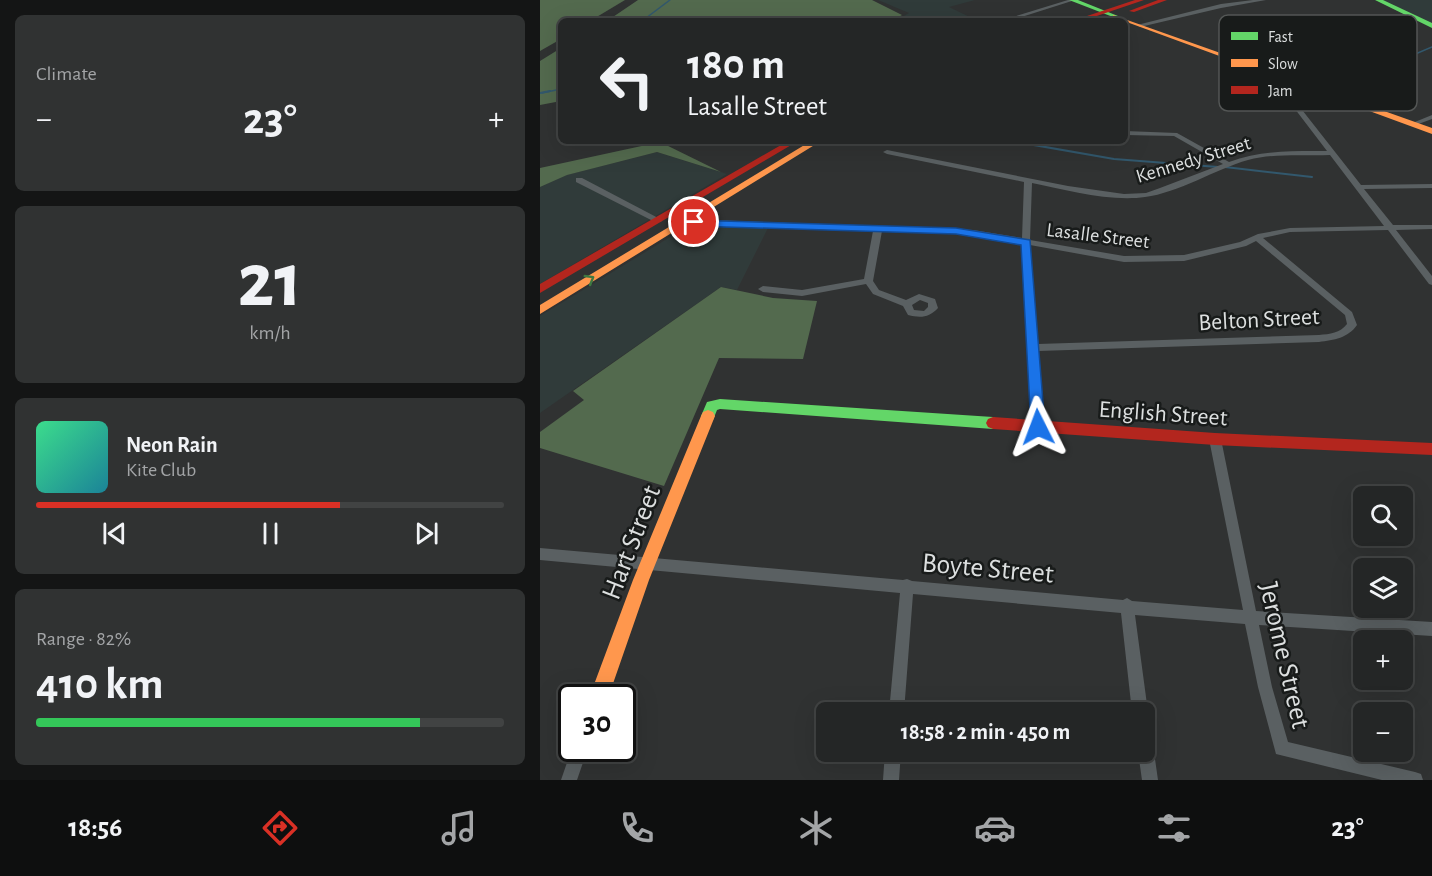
<!DOCTYPE html>
<meta charset="utf-8">
<style>
:root{--surface:#242626;--page:#303232;--text:#f1f3f6;--muted:#a3a5a7;--line:#414343;--accent:#d93025}
body{margin:0;font-family:"Alegreya Sans",sans-serif;background:var(--page);color:var(--text);height:100vh;display:flex;flex-direction:column;font-size:22px;white-space:nowrap}
*{box-sizing:border-box;margin:0}
p{font-size:20px;color:var(--muted)}
.icon{flex:none;width:33px;height:33px;fill:none;stroke:currentColor;stroke-width:2;stroke-linecap:round;stroke-linejoin:round}
.map{position:relative;flex:1;overflow:hidden}
.panel{display:flex;flex-direction:column;gap:15px;padding:15px;background:#141515;width:540px}
.panel>*{flex:none}
.top-card{position:absolute;left:18px;top:18px;width:570px;height:126px;border-radius:9px;box-shadow:0 6px 24px #0002,0 0 0 2px var(--line);background:#242626;color:var(--text);overflow:hidden}
.fabs{position:absolute;left:813px;top:486px;display:grid;gap:12px}
.fabs a{display:grid;place-items:center;width:60px;height:60px;border-radius:9px;background:var(--surface);box-shadow:0 6px 24px #0002,0 0 0 2px var(--line);font-size:30px}
.speed{position:absolute;left:18px;top:684px;display:flex;gap:12px;font-size:30px;font-weight:700;text-align:center}
.speed>*{display:grid;place-content:center;width:78px;height:78px;border-radius:50%;background:var(--surface);box-shadow:0 6px 24px #0002,0 0 0 2px var(--line);line-height:1}
.speed .limit{border:3px solid #111;border-radius:9px;background:#fff;color:#111}
.pin{position:absolute;display:grid;place-items:center;width:51px;height:51px;color:#fff;margin:-26px;border:3px solid #fff;border-radius:50%;box-shadow:0 2px 6px #0007}
.me{position:absolute;width:66px;margin:-33px;rotate:357deg;stroke-linejoin:round;filter:drop-shadow(0 0 4px #0008)}
.turn{display:flex;align-items:center;gap:21px;height:126px;padding:0 30px;font-size:27px}
.turn .icon{width:78px;height:78px;stroke-width:2.5}
.turn b{display:block;font-size:42px;line-height:51px}
.big{font-size:45px;font-weight:700;line-height:1.1}
.panel .card{flex:1;display:flex;flex-direction:column;justify-content:center;gap:9px;min-width:0;padding:0 21px;border-radius:9px;background:var(--page)}
.panel .dial{align-items:center;gap:0}
.dial b{font-size:78px;line-height:1}
.song{display:flex;align-items:center;gap:18px}
.cover{width:72px;height:72px;border-radius:9px;background:linear-gradient(135deg,hsl(150 70% 55%),hsl(190 70% 35%))}
.played{height:6px;border-radius:3px;background:linear-gradient(90deg,var(--accent) 65%,var(--line) 65%)}
.keys{display:flex;justify-content:space-around;direction:ltr}
.heat{display:flex;justify-content:space-between;align-items:center;font-size:33px;direction:ltr}
.charge{height:9px;border-radius:4px;background:linear-gradient(90deg,#34c759 82%,var(--line) 0)}
.trip{position:absolute;left:276px;top:702px;width:339px;height:60px;border-radius:9px;background:var(--surface);box-shadow:0 6px 24px #0002,0 0 0 2px var(--line);font-weight:700;line-height:60px;text-align:center}
.dock{display:flex;height:96px;justify-content:space-around;align-items:center;background:#0e0f0f;color:var(--muted)}
.dock .icon{width:42px;height:42px}
.dock .on{color:var(--accent)}
.dock b{font-size:27px;color:var(--text)}
main{display:flex;flex:1;min-height:0}
.map>svg:first-child{display:block}
</style>
<main>
<section class="panel">
<div class="card"><p>Climate</p>
<div class="heat"><a>−</a><b class="big">23°</b><a>+</a></div>
</div>
<div class="card dial"><b>21</b><p>km/h</p></div>
<div class="card">
<div class="song"><i class="cover"></i><div><b>Neon Rain</b><p>Kite Club</p></div></div>
<div class="played"></div>
<div class="keys"><svg class="icon" aria-label="previous" viewBox="0 0 24 24"><path d="M18 5L8 12l10 7zM5 5v14"/></svg><svg class="icon" aria-label="pause" viewBox="0 0 24 24"><path d="M8 5v14M16 5v14"/></svg><svg class="icon" aria-label="next" viewBox="0 0 24 24"><path d="M6 5l10 7-10 7zM19 5v14"/></svg></div>
</div>
<div class="card"><p>Range · 82%</p><b class="big">410 km</b><div class="charge"></div></div>
</section>
<div class="map">
<svg width="892" height="780" viewBox="0 0 892 780">
<rect width="100%" height="100%" fill="#303232"/>
<!-- built -->
<path fill="#303b3a" d="M338 0H435L409 7 438 21H355L369 13Z
M843 0H892V24L876 16Z
M117 152 187 174 0 284V187L26 175Z
M154 226 228 228 197 290 181 287 0 413V316L140 231Z"/>
<!-- forest -->
<path fill="#536a4e" d="M0 0H85L50 21H21V39L0 51Z
M98 0H332L362 15 351 21H67Z
M21 48V101L0 105V61Z
M120 142 181 172 117 152 27 175 0 187V168Z
M181 287 233 298 277 301 263 359 179 358 124 486 0 448V432L44 400 33 391Z"/>
<g fill="none" stroke-linecap="round" stroke-linejoin="round">
<!-- stream-far1 -->
<path stroke="#32586d" stroke-width="1.5" d="M102 21 130 0
M839 58 873 55 892 47
M2 93 21 89"/>
<!-- stream -->
<path stroke="#32586d" stroke-width="2" d="M0 93 10 91
M471 141 574 159 678 167
M685 167 772 177"/>
<!-- street -->
<path fill="#5a6062" fill-rule="evenodd" d="M528 0H535L469 21H460Z
M713 0H726L681 8 600 27 597 25 681 4Z
M755 79 758 81 747 87 748 92 821 185 892 184V188L824 189 853 225H892V229L856 230 892 276V285L889 284 848 230 750 232 723 238 812 312 817 325C808 338 794 340 779 342L498 351 504 427 502 430H494L492 427 482 243 433 234 342 231 333 281 339 290 366 300 379 294 395 299 398 308C389 318 380 318 368 315L363 306 333 294 326 284 262 296 223 292 218 289 223 286 262 290 324 279 333 231 146 223 142 221 146 219 433 230 482 238 484 182 347 154 343 152 347 150 528 186 584 194 606 193 620 188 683 164 634 136 585 135V131L637 133 689 162C721 150 754 151 787 151L742 92V85ZM790 155 844 226 750 228 718 234 700 242 644 255 584 256 490 240 492 183C525 190 571 202 605 197 638 193 676 169 708 160 734 153 763 156 790 155ZM716 241 805 315 807 324C800 333 790 334 779 335L498 344 490 245 584 262 644 261 706 246ZM380 300 388 303V307L384 311 374 310 372 305Z
M892 115V119L873 126 870 124Z
M36 178H42L122 220 121 222H115L36 182Z
M675 434 679 436 681 439 716 611 892 622V636L719 625 732 687 748 742 875 772 881 774 883 780H842L736 754 718 687 705 624 595 615 608 712 604 718V712H592L581 613 373 594 364 712H349L360 593 0 560V548L363 580 367 579 372 581 583 600 587 598 592 601 703 610 669 439 671 436Z
M604 730 609 733 612 738 618 780H602L598 752H604Z
M32 748H48L37 780H21Z
M345 752H361L359 780H343Z"/>
<!-- fast -->
<path fill="#63d668" fill-rule="evenodd" d="M529 0H538L578 16 573 17Z
M835 0H843L892 23V28Z
M180 399 453 417 458 419 460 423 458 427 453 429 180 409 177 410 173 420H163L161 416 167 402Z"/>
<!-- slow -->
<path fill="#ff974d" fill-rule="evenodd" d="M573 15 892 128V134L573 17Z
M271 141H281L0 314V305Z
M168 410 173 412 175 416 109 580 68 698H49L93 580 161 416 163 412Z"/>
<!-- jam -->
<path fill="#b3261e" fill-rule="evenodd" d="M595 0H604L542 21H532Z
M618 0H627L594 12 589 11Z
M248 141H258L0 293V284Z
M453 417 675 433 892 443V455L675 445 453 429 448 427 446 423 448 419Z"/>
</g>
<!-- one-way arrows -->
<defs><path id="oneway-chevron" d="M-2-3.5L2.5 0L-2 3.5" fill="none" stroke-width="1.6" stroke-linecap="round" stroke-linejoin="round" transform="scale(1.5)"/></defs>
<use stroke="#3e7841" href="#oneway-chevron" transform="translate(50 279) rotate(-31)"/>
<!-- route -->
<path fill="#1a73e8" stroke="#114b97" stroke-width="1.5" d="M150 220 416 228 490 240 505 427 503 431 498 433 491 427 481 245 416 234 154 226 149 222Z"/>
<g text-anchor="middle" stroke-width="5" stroke-linejoin="round" paint-order="stroke">
<!-- far-street labels -->
<g font-size="20" fill="#dcdfdf" stroke="#181b1a">
<text transform="translate(653 159) rotate(-17)" y="7">Kennedy Street</text>
<text transform="translate(558 235) rotate(7)" y="7">Lasalle Street</text>
</g>
<!-- street labels -->
<g font-size="24" fill="#dcdfdf" stroke="#181b1a">
<text transform="translate(719 319) rotate(-3)" y="8">Belton Street</text>
<text transform="translate(623 413) rotate(4)" y="8">English Street</text>
</g>
<!-- near-street labels -->
<g font-size="28" fill="#dcdfdf" stroke="#181b1a">
<text transform="translate(90 542) rotate(-69)" y="10">Hart Street</text>
<text transform="translate(448 567) rotate(5)" y="10">Boyte Street</text>
<text transform="translate(746 655) rotate(77)" y="10">Jerome Street</text>
</g>
</g>
<!-- legend -->
<rect x="679" y="15" width="198" height="96" rx="9" fill="#181b1a" stroke="#535655" stroke-width="1.5"/>
<rect x="691" y="32" width="27" height="8" fill="#63d668"/>
<rect x="691" y="59" width="27" height="8" fill="#ff974d"/>
<rect x="691" y="86" width="27" height="8" fill="#b3261e"/>
<g font-size="16" fill="#dcdfdf">
<text x="728" y="42">Fast</text>
<text x="728" y="69">Slow</text>
<text x="728" y="96">Jam</text>
</g>
</svg>
<div class="fabs">
<a><svg class="icon" aria-label="search" viewBox="0 0 24 24"><circle cx="10" cy="10" r="6"/><path d="M15 15l6 6"/></svg></a>
<a><svg class="icon" aria-label="layers" viewBox="0 0 24 24"><path d="M12 4l9 5-9 5-9-5zM3 14l9 5 9-5"/></svg></a>
<a>+</a>
<a>−</a>
</div>
<div class="speed"><div class="limit">30</div></div>
<div class="pin" style="left:154px;top:222px;background:#d93025"><svg class="icon" aria-label="arrive" viewBox="0 0 24 24"><path d="M6 21V4h12l-3 4 3 4H6"/></svg></div>
<svg class="me" style="left:498px;top:427px" viewBox="-20 -20 40 40"><path d="M0-17L14 15 0 8-14 15z" fill="#1a73e8" stroke="#fff" stroke-width="4"/></svg>
<div class="trip">18:58 · 2 min · 450 m</div>
<div class="top-card">
<div class="turn"><svg class="icon" aria-label="left" viewBox="0 0 24 24"><path d="M17 20v-9H6M10 6l-5 5 5 5"/></svg><div><b>180 m</b>Lasalle Street</div></div>
</div>
</div>
</main>
<nav class="dock">
<b>18:56</b>
<svg class="icon on" aria-label="directions" viewBox="0 0 24 24"><path d="M12 3l9 9-9 9-9-9zM9 14v-3h6M13 9l2 2-2 2"/></svg>
<svg class="icon" aria-label="music" viewBox="0 0 24 24"><path d="M9 18V5l10-2v13"/><circle cx="6" cy="18" r="3"/><circle cx="16" cy="16" r="3"/></svg>
<svg class="icon" aria-label="phone" viewBox="0 0 24 24"><path d="M5 4h4l2 5-3 2q2 4 5 5l2-3 5 2v4C11 20 4 13 5 4z"/></svg>
<svg class="icon" aria-label="climate" viewBox="0 0 24 24"><path d="M12 3v18M4 7l16 10M4 17L20 7"/></svg>
<svg class="icon" aria-label="car" viewBox="0 0 24 24"><path d="M5 17H2v-5l4-1 3-4h7l3 4 3 1v5h-3M9 17h6M6 11h13"/><circle cx="7" cy="17" r="2"/><circle cx="17" cy="17" r="2"/></svg>
<svg class="icon" aria-label="filters" viewBox="0 0 24 24"><path d="M4 7h16M4 17h16"/><circle cx="9" cy="7" r="2"/><circle cx="15" cy="17" r="2"/></svg>
<b>23°</b>
</nav>
